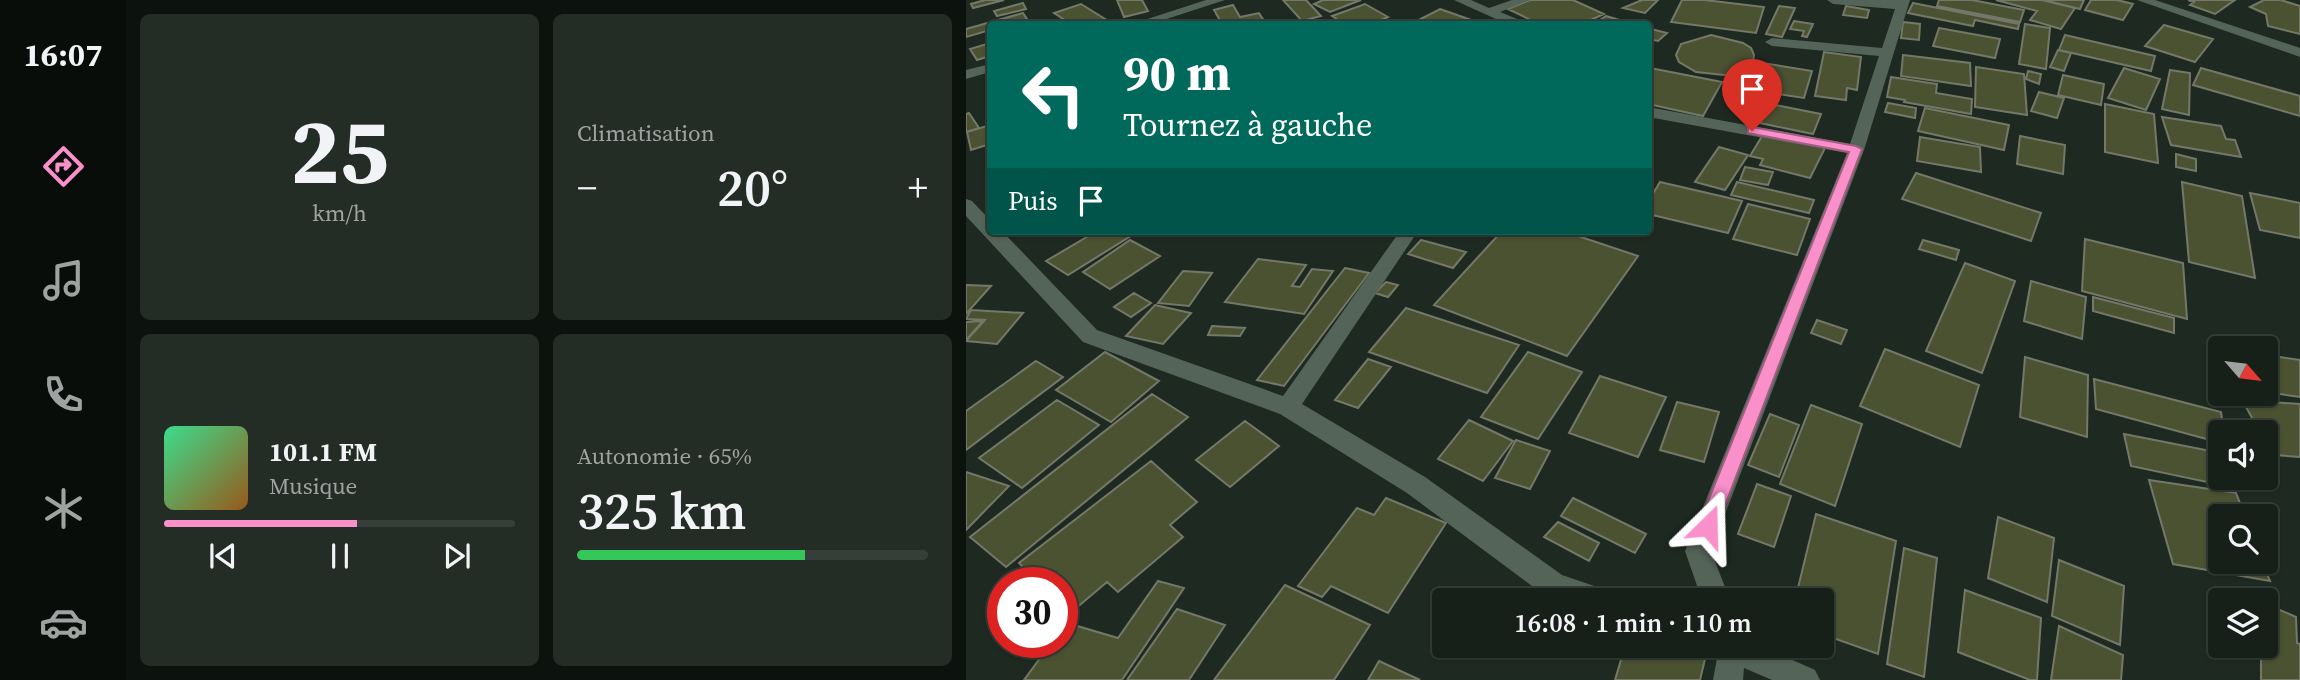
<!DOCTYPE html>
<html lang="fr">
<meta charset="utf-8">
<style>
:root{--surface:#162019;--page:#232d26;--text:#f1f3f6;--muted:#9ea3a2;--line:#353e38;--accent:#f990ca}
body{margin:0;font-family:"Source Serif 4",serif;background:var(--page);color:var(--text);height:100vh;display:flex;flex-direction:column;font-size:26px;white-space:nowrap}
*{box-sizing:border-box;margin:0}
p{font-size:23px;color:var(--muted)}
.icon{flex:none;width:38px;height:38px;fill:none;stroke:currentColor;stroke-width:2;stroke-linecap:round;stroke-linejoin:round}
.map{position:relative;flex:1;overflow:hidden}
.details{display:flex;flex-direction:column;gap:14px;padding:14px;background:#0c120e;width:840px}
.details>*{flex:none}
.hud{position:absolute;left:21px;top:21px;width:665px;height:214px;border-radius:7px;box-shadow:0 2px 5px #0004,0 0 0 2px var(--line);background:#00695c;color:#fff;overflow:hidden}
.needle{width:46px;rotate:118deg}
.controls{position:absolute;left:1242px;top:336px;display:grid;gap:14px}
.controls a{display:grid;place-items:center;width:70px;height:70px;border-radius:7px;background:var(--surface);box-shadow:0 2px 5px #0004,0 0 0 2px var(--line);font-size:35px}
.speed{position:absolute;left:21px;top:567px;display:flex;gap:14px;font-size:35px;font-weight:700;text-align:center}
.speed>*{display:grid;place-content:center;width:91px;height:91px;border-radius:50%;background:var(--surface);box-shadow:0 2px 5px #0004,0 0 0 2px var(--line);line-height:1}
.speed .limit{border:10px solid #d22;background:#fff;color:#111}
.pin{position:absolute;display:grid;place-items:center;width:60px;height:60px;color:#fff;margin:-72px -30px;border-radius:50% 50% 50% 0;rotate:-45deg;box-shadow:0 0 7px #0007}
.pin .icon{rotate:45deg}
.me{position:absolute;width:77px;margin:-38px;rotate:22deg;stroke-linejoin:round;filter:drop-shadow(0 0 5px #0008)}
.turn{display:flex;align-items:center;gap:24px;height:147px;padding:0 21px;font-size:32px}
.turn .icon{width:91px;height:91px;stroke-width:2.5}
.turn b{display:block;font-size:49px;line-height:60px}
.then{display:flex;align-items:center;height:66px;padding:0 21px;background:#0003;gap:14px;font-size:26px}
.big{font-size:52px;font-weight:600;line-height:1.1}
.details .tile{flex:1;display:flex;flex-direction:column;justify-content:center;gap:10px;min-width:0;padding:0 24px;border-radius:10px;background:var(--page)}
.details .dial{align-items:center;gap:0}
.dial b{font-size:91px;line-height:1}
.song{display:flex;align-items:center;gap:21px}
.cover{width:84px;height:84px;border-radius:10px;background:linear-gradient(135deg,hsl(150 70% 55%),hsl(30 70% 35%))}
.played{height:7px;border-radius:4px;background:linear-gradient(90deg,var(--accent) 55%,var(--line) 55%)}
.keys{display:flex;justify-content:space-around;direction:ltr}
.heat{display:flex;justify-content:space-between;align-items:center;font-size:38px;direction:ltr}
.charge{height:10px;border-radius:5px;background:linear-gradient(90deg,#34c759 65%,var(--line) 0)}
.details .tiles{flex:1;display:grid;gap:14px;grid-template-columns:repeat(2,1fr)}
.trip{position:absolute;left:466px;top:588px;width:402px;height:70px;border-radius:7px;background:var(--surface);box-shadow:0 2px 5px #0004,0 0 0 2px var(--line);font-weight:600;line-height:70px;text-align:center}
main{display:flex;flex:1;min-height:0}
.tabs{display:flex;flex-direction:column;width:126px;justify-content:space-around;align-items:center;background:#090d0a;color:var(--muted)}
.tabs .icon{width:49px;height:49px}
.tabs .selected{color:var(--accent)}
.tabs b{font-size:32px;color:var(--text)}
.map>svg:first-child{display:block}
</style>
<main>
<nav class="tabs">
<b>16:07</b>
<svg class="icon selected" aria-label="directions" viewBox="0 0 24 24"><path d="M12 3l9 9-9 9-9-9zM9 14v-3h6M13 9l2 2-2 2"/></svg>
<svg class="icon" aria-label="music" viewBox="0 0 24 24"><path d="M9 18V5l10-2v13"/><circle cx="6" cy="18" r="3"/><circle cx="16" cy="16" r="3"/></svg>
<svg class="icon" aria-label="phone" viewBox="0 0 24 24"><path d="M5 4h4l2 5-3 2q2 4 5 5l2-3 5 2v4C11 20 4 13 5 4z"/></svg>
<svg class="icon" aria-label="climate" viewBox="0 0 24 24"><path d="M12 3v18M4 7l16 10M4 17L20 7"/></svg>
<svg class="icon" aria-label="car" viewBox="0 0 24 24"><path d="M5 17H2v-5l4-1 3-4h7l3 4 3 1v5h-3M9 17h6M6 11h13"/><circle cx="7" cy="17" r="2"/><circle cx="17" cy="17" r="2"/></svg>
</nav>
<section class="details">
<div class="tiles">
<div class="tile dial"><b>25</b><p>km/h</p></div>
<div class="tile"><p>Climatisation</p>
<div class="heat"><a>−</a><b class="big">20°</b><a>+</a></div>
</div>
<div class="tile">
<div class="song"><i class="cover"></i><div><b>101.1 FM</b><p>Musique</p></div></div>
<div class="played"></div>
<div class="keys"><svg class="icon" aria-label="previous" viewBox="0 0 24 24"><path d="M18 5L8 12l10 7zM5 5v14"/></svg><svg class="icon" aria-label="pause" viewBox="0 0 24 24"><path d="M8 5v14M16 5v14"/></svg><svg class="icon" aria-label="next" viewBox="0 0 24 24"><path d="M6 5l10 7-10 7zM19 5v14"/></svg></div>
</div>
<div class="tile"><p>Autonomie · 65%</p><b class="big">325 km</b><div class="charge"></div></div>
</div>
</section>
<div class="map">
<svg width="1334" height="680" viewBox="0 0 1334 680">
<rect width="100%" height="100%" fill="#1e2a21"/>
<!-- building -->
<path fill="#4b5232" stroke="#747868" stroke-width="2" d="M19 0H38L7 8 5 4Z
M151 0H176L182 11 158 17Z
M317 0H340L355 16 336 21Z
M357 0H395L364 12 348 4Z
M564 0H607L638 14 616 24H573L542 9Z
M676 0H692L679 13 657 8Z
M716 0H739L798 7 790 33 705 22Z
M973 0H1006L1058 10 1054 22 971 6Z
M1030 0H1076L1109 8 1095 29 1064 20 1071 11Z
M1077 0H1118L1114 9Z
M1125 0H1151L1167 4 1157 20 1119 10Z
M1222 0H1269L1249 14 1224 5 1228 2Z
M1298 0H1315L1334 6V34L1302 26 1300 14 1284 7Z
M57 3 60 9 31 16 28 11Z
M947 3 1053 24 1052 29 1009 20 1007 26 942 13Z
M115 4 139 19 124 24H105L88 13Z
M399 4 422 17 405 24H379L366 16Z
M267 5 274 17 293 13 300 24H256L248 10Z
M813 6 829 8 816 37 800 34Z
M880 6 903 10 901 18 877 15Z
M474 9 508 21 502 24H445Z
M57 13 61 19 42 24H24V30L0 37V29Z
M640 16 667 24H628Z
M828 21 847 24 841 37 836 36 838 31 824 29Z
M937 22 954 24 953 40 935 38Z
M1059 24 1084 28 1080 69 1053 64Z
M1198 25 1247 39 1229 62 1179 46Z
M973 28 1034 39 1029 58 967 46Z
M685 29 701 33 692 41 682 39Z
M745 35 777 43 785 48 788 55 787 62 771 73 758 75 730 72 713 62 710 55 715 44Z
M1099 35 1189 56 1185 71 1093 50Z
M24 43V56L11 60 4 49Z
M1092 50 1105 53 1098 71 1084 67Z
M858 52 895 57 891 90 881 88 880 100 849 96Z
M937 55 1004 63 1005 86 935 76Z
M790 62 846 71 838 98 779 89Z
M1010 67 1058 74 1061 115 1009 107Z
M684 68 756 82 737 116 682 104Z
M1158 68 1194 79 1180 110 1142 98Z
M1235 68 1334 96V116L1227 85Z
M1204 70 1224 73 1223 115 1196 109Z
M1062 71 1075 74 1073 84 1060 79Z
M1097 75 1138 84 1135 105 1092 95Z
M925 77 971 84 970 93 1006 99 1005 114 938 102 939 100 921 97Z
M1073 92 1098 98 1091 118 1065 111Z
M922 103 950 108 949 118 919 112Z
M804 104 855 114 847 134 794 123Z
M1139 104 1188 114 1192 163 1139 152Z
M959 108 1043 125 1038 150 952 131Z
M3 113 13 128 0 132V114Z
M1196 117 1255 126 1260 139 1269 140 1275 157 1205 145Z
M24 125V144L5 150 1 132Z
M798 133 859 148 844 178 794 165 797 159 784 156Z
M1054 136 1099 145 1097 174 1051 164Z
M954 137 1014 147 1015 172 951 161Z
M753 147 782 155 759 190 729 182Z
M1210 154 1230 159V171L1210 167Z
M779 167 807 172 802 185 774 180Z
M950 173 1075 213 1065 241 936 199Z
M694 182 776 201 762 233 682 214V202Z
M771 182 848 200 843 213 765 195Z
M1216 182 1276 196 1289 278 1223 262Z
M1284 193 1334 203V238L1294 230Z
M782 204 844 219 831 255 767 239Z
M131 231H162L168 234 102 275 80 261Z
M536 231H605L603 233 672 256 601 356 468 305Z
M1119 239 1217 263 1221 319 1116 291Z
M164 240 194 256 144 289 117 272Z
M455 240 500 252 487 268 442 254Z
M957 240 993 250 990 260 953 249Z
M292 259 340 265 326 286 334 287 346 269 367 271 338 314 259 302Z
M999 263 1049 281 1016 373 960 351Z
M379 268 403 273 318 386 291 380Z
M217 271 246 273 223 306 192 303Z
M1065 281 1120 297 1116 339 1058 321Z
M420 282 432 285 422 297 409 293Z
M0 285 25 286 0 314Z
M168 293 185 303 165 317 148 307Z
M1127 297 1208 318V333L1127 311Z
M189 305 225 313 197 344 160 336Z
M440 308 553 345 521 393 403 352Z
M5 310 57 313 31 344 0 341 19 320 0 319Z
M851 320 881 330 875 344 845 333Z
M17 321 0 340V322Z
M246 326 279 328 274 336 242 335Z
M919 349 1013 385 994 447 894 406Z
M139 352 193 381 145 422 90 390Z
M562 352 616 372 572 439 515 417Z
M1300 355 1334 360V397L1300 392Z
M1059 357 1122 375 1121 437 1054 417Z
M402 359 425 367 392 408 369 400Z
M70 361 97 377 0 450V411Z
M634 376 700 397 672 457 603 433Z
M1128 379 1255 412 1258 432H1255V443L1130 409Z
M186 394 222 417 40 567 4 537Z
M91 400 133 425 56 488 13 458Z
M1276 400 1334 404V457L1307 455 1300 444V432H1294Z
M711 402 753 412 738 462 694 450Z
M845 405 896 424 869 506 814 484Z
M804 414 833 425 813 477 782 465Z
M503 420 547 441 517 481 472 459Z
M279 421 313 446 264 487 230 460Z
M1158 434 1255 453V478H1270L1274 489 1165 466Z
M550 440 584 451 564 489 529 478Z
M185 461 231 502 204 525 217 537 152 592 141 582 102 615 96 609V583H71L53 563Z
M0 472 43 486 0 530Z
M1183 480 1270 493 1279 516H1255V562H1296L1304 581 1207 564Z
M791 484 825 496 808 547 772 534Z
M420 498 480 523 422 613 365 586 356 597 332 586 391 508 408 515Z
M607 498 680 534 669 553 595 516Z
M850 514 930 541 912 654 856 634V600H844L845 597 831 592Z
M1032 517 1088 538 1081 602 1022 578Z
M592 522 633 543 623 561 578 537Z
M938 548 971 558 958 677 921 664Z
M1093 560 1158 586 1154 645 1086 616Z
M192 581 218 588 156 680H58L86 642H96V629L101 623 152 638Z
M319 585 404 625 368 680H248Z
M999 590 1075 618 1071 680H1064L992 652Z
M1300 604 1330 617 1331 643 1334 644V680H1295V646H1300Z
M211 609 259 625 223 680H161Z
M1093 626 1157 655 1155 680H1085Z
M659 646H690L739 659 734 680H649Z
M413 661 454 680H402Z"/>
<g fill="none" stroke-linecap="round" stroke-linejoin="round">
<!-- minor -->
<path fill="#556459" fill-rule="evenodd" d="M240 0H259L185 24H166Z
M488 0H505L523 8 546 0H564L534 12 556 21 557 24H541Z
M861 0H944L898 150 745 551 764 600H736L719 551 881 153 682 117V107L884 144 913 56 806 46 799 42 806 38 916 48 929 9 867 4Z
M1171 0H1189L1334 48V57Z
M24 64V72L0 79V70Z
M0 199 6 201 24 220V231H36L131 330 317 396 434 231H452L336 404 459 477 596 575 640 590 644 600H591L578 595 441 493 314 414 117 342 0 216Z
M749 646H795L849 670 854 680H806L778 668 777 680H747L752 653Z"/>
</g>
<!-- route -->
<path fill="#f990ca" stroke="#a25e83" stroke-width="2" d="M786 127 890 146 896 149 751 526 749 532 742 535 735 532 732 526 883 152 782 133V128Z"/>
</svg>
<div class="controls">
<a><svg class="needle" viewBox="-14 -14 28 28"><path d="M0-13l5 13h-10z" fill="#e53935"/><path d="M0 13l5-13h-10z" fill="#9ea3a2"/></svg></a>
<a><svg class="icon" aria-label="sound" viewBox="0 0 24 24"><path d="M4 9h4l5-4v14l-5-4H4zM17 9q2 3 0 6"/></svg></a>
<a><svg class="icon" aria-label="search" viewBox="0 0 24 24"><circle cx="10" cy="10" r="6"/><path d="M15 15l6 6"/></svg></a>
<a><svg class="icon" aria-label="layers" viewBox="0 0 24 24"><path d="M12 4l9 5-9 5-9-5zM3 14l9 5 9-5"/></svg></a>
</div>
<div class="speed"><div class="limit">30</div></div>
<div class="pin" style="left:786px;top:131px;background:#d93025"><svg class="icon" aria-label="arrive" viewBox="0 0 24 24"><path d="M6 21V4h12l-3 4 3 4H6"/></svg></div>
<svg class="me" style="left:742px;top:526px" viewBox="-20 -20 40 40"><path d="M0-17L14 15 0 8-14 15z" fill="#f990ca" stroke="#fff" stroke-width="4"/></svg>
<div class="trip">16:08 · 1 min · 110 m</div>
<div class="hud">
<div class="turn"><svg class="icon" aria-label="left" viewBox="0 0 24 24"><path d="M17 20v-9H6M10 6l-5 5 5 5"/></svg><div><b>90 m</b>Tournez à gauche</div></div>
<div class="then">Puis<svg class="icon" aria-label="arrive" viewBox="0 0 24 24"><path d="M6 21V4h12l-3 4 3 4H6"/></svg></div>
</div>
</div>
</main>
